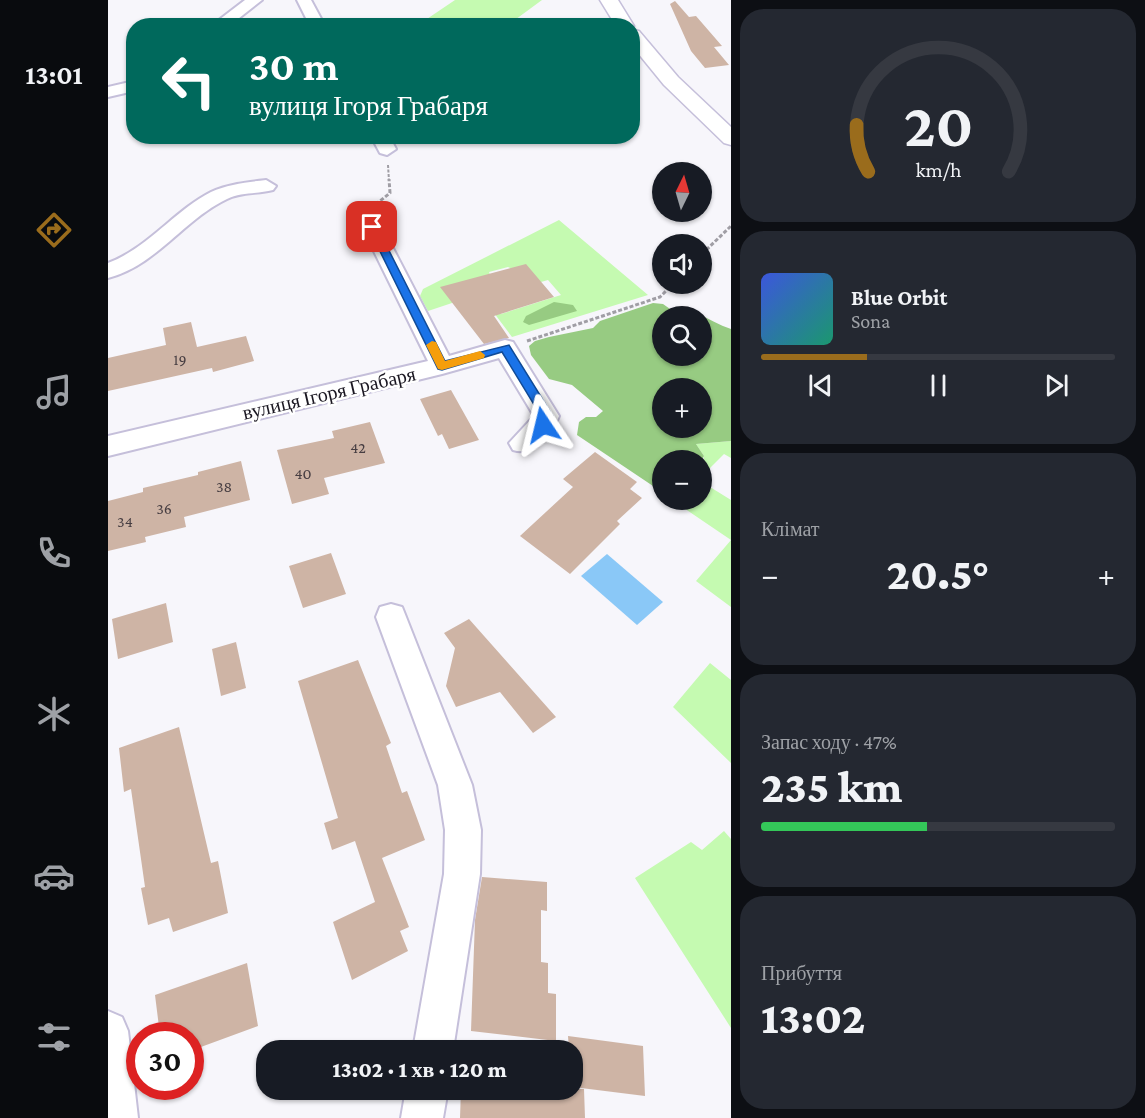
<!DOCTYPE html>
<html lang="uk">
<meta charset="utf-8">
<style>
:root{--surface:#171b24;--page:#242831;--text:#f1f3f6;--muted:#9ea1a6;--line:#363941;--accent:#9a6c1c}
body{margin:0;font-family:"Crimson Pro",serif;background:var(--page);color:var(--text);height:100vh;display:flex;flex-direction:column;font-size:22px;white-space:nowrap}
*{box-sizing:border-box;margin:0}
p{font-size:20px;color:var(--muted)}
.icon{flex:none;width:33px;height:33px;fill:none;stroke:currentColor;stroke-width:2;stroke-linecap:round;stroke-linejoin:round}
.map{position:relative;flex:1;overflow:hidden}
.details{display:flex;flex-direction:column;gap:9px;padding:9px;background:#0d0f14;width:414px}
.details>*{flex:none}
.hud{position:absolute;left:18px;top:18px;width:514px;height:126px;border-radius:24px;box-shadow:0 2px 4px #0004;background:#00695c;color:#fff;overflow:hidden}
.needle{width:39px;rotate:5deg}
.buttons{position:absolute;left:544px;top:162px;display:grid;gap:12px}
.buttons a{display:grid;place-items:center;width:60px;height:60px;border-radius:50%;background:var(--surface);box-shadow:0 2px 4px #0004;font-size:30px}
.speed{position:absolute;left:18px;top:1022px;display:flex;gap:12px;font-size:30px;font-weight:700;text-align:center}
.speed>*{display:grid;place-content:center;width:78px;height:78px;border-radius:50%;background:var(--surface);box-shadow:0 2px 4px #0004;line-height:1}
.speed .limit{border:9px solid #d22;background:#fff;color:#111}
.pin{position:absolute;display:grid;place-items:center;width:51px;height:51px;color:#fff;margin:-26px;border-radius:12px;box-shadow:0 3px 9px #0006}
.me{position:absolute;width:66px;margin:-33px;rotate:350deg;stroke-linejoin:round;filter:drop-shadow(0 0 4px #0008)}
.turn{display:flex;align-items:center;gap:21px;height:126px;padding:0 24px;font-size:27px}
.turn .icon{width:78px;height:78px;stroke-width:2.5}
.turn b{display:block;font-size:42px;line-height:51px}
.big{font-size:45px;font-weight:800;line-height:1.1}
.details .tile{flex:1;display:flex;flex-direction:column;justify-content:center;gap:9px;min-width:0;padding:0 21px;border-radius:24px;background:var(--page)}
.details .dial{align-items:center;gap:0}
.dial svg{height:156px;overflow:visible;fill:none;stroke:var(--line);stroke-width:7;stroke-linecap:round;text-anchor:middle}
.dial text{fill:var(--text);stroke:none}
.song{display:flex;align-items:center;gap:18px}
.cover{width:72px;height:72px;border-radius:9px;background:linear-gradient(135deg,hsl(230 70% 55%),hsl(160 70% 35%))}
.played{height:6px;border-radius:3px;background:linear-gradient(90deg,var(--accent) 30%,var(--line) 30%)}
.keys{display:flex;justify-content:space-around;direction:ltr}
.heat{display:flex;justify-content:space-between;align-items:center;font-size:33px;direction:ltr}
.charge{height:9px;border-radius:4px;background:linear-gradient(90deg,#34c759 47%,var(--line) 0)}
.trip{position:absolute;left:148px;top:1040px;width:327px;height:60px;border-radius:24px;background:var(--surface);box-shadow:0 2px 4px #0004;font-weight:800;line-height:60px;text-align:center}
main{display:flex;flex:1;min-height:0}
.menu{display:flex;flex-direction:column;width:108px;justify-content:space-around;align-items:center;background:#090b0e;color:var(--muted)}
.menu .icon{width:42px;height:42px}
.menu .selected{color:var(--accent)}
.menu b{font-size:27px;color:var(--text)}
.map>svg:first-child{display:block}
</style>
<main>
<nav class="menu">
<b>13:01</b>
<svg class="icon selected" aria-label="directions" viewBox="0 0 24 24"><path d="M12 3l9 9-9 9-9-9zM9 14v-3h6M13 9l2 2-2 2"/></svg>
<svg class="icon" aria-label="music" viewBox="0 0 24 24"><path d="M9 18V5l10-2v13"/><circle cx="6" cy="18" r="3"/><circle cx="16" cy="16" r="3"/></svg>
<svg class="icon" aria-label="phone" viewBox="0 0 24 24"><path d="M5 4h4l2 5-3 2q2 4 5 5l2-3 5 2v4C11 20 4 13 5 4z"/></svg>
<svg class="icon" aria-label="climate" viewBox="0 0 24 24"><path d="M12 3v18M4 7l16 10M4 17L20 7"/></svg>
<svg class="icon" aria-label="car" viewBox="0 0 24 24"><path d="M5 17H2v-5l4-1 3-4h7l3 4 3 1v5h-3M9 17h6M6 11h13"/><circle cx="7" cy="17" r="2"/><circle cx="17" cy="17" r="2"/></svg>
<svg class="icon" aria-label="filters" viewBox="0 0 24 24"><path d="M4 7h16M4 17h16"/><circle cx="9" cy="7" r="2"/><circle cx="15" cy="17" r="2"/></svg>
</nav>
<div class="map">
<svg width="623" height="1118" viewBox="0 0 623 1118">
<rect width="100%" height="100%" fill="#f7f6fb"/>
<!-- green -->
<path fill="#c5fab1" d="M347 0H434L400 25H310Z
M451 220 540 295 404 337 386 313 393 314 453 295 440 280 433 282 400 267 381 272 382 275 359 298 320 311 312 296 315 289Z
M623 441V458L616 454 594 476 596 456 588 444Z
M594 482 623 500V607L588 581 623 540 564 500H594Z
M602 663 623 680V763L565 707Z
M616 831 623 839V1028L527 878 583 842 594 850Z"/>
<!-- forest -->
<path fill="#97cb82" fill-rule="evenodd" d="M446 302 465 305 469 311 421 325 415 322 418 316Z
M545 303 555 304 572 316H555V356H594V316H580L589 313C601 319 611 325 623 329V441L588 444 596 456 594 460H555V488H548L469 435 471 422 478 417H488L495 411 464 385 441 379 423 355 421 346 427 341 441 337 485 328 492 321ZM555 388H594V428H555Z"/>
<!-- water -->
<path fill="#8ac8f7" d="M499 554 555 602 529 625 473 576Z"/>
<!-- building -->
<path fill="#ceb4a5" d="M567 1 581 17 588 16 614 46 606 47 621 65 597 68 583 51 562 4Z
M418 264 446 297 386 316 401 338 376 344 332 287Z
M83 322 89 347 138 336 146 361 105 372 104 368 0 391V358L58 345 55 328Z
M343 390 371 440 341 449 334 434 330 436 312 399Z
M262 422 277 463 216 478 221 494 184 504 169 450 226 438 224 431Z
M487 452 529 482 522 489 534 498 509 521 512 524 462 574 412 536 465 487 455 479Z
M133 461 142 500 76 517 78 527 37 537 38 542 0 551V501L35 492V488L90 475V472Z
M223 553 238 594 195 608 181 566Z
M58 603 65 642 10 659 4 619Z
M361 619 448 717 425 733 392 692 348 707 338 686 347 648 336 633Z
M128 642 138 688 113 696 104 649Z
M250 660 283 743 278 746 294 793 299 791 317 840 274 858 301 927 292 931 300 951 244 980 225 922 267 902 247 841 224 850 216 823 230 818 190 681Z
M71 727 103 863 110 861 120 913 65 932 61 918 40 925 33 888 37 887 23 789 16 792 11 748Z
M374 877 439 882V911L433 910V962L440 963V993L448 994V1041L363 1031 367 920Z
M139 963 150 1026 82 1051V1035H52L47 995Z
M460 1036 535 1046 537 1096 465 1087V1050H461Z
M353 1089H476L477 1118H352Z"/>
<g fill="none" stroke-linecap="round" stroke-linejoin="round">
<defs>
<path id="street" d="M137 0H154L121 26H103Z
M189 0H203L217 26H202Z
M26 81V91L0 97V87Z
M263 136H281L288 149 279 155 272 153Z
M158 180 168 186 165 190C150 194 133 192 119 199 75 220 49 265 0 278V263C40 248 66 211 103 192 120 184 140 182 158 180Z
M264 221 271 223 274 227 341 356 397 340 405 342 451 416C444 434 426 457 405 450L401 443 426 416 391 358 334 374 0 456V436L320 361 254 227 257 223Z
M283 604 294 607 298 617 364 785 373 830 372 874 345 1050H305L336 874 337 830 330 785 268 617 272 607Z
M0 1011 14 1017 20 1031 30 1118H0Z
M298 1089H340L335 1118H293Z"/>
<path id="secondary" d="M492 0H510L526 26 525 27 508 26Z
M525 30 531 31 570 77 623 127V145L616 143 556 85 525 47Z"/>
</defs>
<!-- street casing -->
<use href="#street" stroke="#c5bfda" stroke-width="4"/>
<!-- secondary casing -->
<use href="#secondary" stroke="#c5bfda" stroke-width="3"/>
<!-- path-far1 -->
<path stroke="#a09ea5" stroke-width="2" stroke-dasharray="3 1.5" stroke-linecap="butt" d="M280 165 281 181"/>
<!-- path -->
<path stroke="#a09ea5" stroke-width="3" stroke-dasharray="4 2" stroke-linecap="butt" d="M263 208 282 193 281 179
M594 254 623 226
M419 341 552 297 565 284"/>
<!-- street -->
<use href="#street" fill="#fff" fill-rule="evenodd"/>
<!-- secondary -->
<use href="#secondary" fill="#fff" fill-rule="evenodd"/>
</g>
<!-- route -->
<path fill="#1a73e8" stroke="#114b97" stroke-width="1.5" d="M264 224 269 227 337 361 401 345 445 416 439 428H431L429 425 433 416 394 352 334 370 330 369 260 227Z"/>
<!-- slow -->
<path fill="#f59e0b" d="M324 341 328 342 337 361 372 351 377 355 376 358 334 370 330 369 318 345Z"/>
<g text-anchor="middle" stroke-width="5" stroke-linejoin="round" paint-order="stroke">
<!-- number labels -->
<g font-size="16" fill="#473e42">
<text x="72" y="365">19</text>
<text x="250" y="453">42</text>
<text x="195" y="479">40</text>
<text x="116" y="492">38</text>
<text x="56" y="514">36</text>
<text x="17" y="527">34</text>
</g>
<!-- street labels -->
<g font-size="20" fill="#1a1721" stroke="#fff">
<text transform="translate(221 393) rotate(-13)" y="7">вулиця Ігоря Грабаря</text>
</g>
</g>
</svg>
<div class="buttons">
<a><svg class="needle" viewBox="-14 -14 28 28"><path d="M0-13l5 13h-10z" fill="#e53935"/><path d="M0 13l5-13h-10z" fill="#9ea1a6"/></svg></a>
<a><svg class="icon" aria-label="sound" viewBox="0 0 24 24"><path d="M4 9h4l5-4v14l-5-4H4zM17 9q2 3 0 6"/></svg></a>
<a><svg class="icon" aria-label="search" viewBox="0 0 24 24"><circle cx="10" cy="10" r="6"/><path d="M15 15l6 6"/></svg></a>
<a>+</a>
<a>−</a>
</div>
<div class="speed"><div class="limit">30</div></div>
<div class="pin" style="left:264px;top:227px;background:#d93025"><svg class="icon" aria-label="arrive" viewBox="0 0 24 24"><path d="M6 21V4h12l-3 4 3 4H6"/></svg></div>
<svg class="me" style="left:435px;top:425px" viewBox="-20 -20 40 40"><path d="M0-17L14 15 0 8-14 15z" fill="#1a73e8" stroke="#fff" stroke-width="4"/></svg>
<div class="trip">13:02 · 1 хв · 120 m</div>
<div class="hud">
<div class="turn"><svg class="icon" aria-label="left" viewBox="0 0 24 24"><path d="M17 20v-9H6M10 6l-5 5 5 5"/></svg><div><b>30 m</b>вулиця Ігоря Грабаря</div></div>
</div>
</div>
<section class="details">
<div class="tile dial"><svg viewBox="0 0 100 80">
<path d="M14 69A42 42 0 1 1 86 69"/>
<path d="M14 69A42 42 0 0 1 8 45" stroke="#9a6c1c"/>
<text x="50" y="56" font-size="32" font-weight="700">20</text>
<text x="50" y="72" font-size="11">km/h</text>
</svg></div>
<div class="tile">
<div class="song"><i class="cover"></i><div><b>Blue Orbit</b><p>Sona</p></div></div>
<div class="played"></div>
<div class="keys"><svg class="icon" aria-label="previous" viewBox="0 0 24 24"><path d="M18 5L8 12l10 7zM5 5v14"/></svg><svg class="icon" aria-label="pause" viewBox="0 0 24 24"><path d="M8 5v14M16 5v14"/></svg><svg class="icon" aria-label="next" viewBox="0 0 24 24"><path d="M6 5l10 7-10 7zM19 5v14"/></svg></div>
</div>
<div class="tile"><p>Клімат</p>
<div class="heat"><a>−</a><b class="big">20.5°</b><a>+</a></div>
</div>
<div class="tile"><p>Запас ходу · 47%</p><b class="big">235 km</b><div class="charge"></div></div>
<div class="tile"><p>Прибуття</p><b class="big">13:02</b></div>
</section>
</main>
